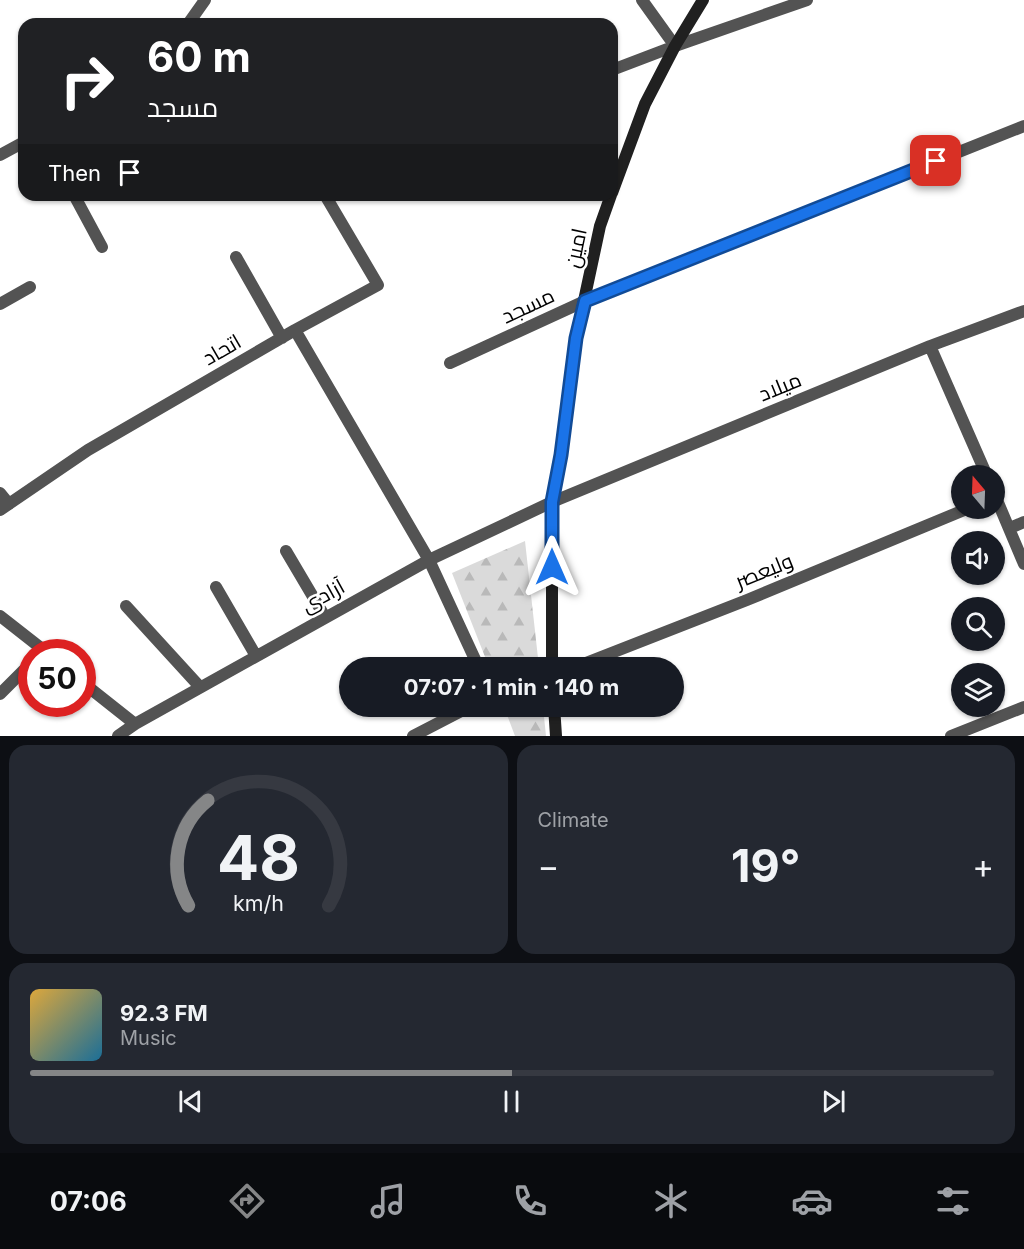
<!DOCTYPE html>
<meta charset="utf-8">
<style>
:root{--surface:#171b24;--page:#242831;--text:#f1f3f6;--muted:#9ea1a6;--line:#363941;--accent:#858687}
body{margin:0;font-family:Inter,Cairo,sans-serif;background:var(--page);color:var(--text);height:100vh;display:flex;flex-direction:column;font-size:22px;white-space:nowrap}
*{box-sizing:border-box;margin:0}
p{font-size:20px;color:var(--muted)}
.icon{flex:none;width:33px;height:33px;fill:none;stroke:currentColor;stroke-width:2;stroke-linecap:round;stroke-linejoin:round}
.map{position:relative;height:736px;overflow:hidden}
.drawer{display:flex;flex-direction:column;gap:9px;padding:9px;background:#0d0f14;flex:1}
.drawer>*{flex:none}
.hud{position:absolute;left:18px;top:18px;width:600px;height:183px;border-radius:18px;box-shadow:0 2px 4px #0004;background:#202124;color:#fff;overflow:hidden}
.needle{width:39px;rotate:341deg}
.fabs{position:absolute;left:951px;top:465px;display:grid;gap:12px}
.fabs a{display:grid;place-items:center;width:54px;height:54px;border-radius:50%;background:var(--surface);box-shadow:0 2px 4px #0004;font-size:30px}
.speed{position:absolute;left:18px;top:639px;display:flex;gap:12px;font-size:30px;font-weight:700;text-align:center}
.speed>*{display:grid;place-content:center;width:78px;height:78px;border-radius:50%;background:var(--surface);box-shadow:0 2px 4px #0004;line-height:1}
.speed .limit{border:9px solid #d22;background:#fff;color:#111}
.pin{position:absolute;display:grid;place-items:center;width:51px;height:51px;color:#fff;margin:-26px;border-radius:12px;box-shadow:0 3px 9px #0006}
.me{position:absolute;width:66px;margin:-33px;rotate:0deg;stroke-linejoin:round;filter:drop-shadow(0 0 4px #0008)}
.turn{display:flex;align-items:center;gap:21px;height:126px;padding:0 30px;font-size:27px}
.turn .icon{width:78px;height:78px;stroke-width:2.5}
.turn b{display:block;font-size:42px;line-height:51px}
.then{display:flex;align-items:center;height:57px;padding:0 30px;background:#0003;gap:12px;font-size:22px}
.big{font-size:45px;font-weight:700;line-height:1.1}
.drawer .tile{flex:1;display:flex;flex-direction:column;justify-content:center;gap:9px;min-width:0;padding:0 21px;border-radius:18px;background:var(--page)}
.drawer .dial{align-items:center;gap:0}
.dial svg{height:156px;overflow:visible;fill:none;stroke:var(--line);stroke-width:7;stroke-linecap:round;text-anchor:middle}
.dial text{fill:var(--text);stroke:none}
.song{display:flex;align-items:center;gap:18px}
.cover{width:72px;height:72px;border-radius:9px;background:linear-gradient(135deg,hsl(40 70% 55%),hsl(200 70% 35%))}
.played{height:6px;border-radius:3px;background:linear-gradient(90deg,var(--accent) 50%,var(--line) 50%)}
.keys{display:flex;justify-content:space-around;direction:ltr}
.heat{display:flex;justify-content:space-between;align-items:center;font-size:33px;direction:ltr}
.drawer .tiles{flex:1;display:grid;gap:9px;grid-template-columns:1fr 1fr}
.tile:last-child{grid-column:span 2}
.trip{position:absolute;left:339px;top:657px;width:345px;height:60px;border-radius:30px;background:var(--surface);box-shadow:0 2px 4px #0004;font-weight:700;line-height:60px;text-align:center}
.tabs{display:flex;height:96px;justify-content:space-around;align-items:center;background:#090b0e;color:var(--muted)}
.tabs .icon{width:42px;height:42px}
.tabs .selected{color:var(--accent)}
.tabs b{font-size:27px;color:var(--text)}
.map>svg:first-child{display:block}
</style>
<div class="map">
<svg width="1024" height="736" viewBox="0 0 1024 736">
<defs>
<pattern id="forest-firs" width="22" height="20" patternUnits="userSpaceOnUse" patternTransform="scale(1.5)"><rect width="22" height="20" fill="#dadada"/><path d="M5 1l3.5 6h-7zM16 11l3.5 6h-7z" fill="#b9b9b9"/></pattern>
</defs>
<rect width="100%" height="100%" fill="#fff"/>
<!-- forest -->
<path fill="url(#forest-firs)" d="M525 541 539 667H489L452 573Z
M504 707H543L546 736H515Z"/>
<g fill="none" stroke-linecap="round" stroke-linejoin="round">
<!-- minor -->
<path stroke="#535353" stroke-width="12" d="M642 0 675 46
M188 24 205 0
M612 70 675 46 807 0
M0 155 24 142
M74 195 102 247
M236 257 282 338
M0 304 30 287
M295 330 429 560 479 668
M930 346 987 476
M450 363 585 301 1024 126
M0 493 9 504
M994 493 1024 564
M0 510 88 450 295 330 378 285 325 195
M1010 528 1024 522
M286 551 325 617
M216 587 256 656
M126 606 200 687
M0 616 46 652
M573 668 747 600 969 508
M82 682 135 724
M0 694 32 662
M118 736 135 724 429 560 552 502 930 346 1024 311
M413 736 471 706
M951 736 1024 707"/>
<!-- secondary -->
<path stroke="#202020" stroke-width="12" d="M612 193 645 104 675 46 703 0
M552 668V502L561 455 576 338 600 226 611 195
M554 706 556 736"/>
</g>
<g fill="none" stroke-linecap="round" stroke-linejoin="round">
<defs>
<path id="route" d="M552 567V502L561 455 576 338 585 301 936 161"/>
</defs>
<!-- route casing -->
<use href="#route" stroke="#114b97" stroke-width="15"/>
<!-- route -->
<use href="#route" stroke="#1a73e8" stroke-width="10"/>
</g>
<g text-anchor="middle" stroke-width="5" stroke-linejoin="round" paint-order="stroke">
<!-- street labels -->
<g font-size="21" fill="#000" stroke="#fff">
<text transform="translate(576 248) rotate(-78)" y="7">امین</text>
<text transform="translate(528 306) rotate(-25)" y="7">مسجد</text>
<text transform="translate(222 350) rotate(-30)" y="7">اتحاد</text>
<text transform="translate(780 387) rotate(-22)" y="7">میلاد</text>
<text transform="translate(764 571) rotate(-22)" y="7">ولیعصر</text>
<text transform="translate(323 596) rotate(-29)" y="7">آزادی</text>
</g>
</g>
</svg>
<div class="fabs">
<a><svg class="needle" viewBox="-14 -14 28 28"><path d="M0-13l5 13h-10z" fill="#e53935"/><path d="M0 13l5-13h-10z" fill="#9ea1a6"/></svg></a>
<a><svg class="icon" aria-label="sound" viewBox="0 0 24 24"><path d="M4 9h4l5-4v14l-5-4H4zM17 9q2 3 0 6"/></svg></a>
<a><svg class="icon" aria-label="search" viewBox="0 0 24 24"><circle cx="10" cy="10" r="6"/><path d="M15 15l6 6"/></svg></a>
<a><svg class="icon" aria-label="layers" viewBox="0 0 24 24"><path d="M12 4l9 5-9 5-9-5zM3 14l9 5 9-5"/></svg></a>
</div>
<div class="speed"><div class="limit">50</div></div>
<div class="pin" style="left:936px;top:161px;background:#d93025"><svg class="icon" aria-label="arrive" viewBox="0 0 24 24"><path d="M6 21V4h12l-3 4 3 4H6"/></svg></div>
<svg class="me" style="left:552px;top:567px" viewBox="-20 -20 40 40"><path d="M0-17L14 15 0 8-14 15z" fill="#1a73e8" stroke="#fff" stroke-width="4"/></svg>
<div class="trip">07:07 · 1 min · 140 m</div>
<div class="hud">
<div class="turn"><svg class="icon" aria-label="right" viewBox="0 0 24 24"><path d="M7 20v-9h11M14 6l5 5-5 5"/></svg><div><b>60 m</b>مسجد</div></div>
<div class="then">Then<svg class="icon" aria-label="arrive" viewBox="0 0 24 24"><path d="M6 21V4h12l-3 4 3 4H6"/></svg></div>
</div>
</div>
<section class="drawer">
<div class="tiles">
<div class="tile dial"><svg viewBox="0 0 100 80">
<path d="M14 69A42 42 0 1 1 86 69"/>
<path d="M14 69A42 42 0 0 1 24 15" stroke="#858687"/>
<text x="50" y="56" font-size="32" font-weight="700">48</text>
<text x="50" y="72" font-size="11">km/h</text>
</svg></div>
<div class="tile"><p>Climate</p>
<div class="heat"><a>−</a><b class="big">19°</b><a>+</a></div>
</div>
<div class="tile">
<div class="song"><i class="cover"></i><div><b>92.3 FM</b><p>Music</p></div></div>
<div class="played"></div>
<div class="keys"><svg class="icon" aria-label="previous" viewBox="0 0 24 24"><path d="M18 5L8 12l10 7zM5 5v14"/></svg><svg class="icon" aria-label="pause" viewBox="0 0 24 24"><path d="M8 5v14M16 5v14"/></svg><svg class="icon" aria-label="next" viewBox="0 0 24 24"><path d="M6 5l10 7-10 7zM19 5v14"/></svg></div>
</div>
</div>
</section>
<nav class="tabs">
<b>07:06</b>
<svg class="icon selected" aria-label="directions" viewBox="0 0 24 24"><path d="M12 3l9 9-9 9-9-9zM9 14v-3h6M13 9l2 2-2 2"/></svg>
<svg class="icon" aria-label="music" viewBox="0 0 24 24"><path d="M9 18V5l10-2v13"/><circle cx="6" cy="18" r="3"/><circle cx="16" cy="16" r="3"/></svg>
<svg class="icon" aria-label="phone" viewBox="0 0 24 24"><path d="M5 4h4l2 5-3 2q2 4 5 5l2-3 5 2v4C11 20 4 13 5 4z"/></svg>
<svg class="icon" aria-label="climate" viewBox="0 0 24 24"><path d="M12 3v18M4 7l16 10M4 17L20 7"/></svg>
<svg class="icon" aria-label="car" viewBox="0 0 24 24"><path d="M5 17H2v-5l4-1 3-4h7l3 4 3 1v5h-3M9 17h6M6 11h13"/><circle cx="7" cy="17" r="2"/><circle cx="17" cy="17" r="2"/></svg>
<svg class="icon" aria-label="filters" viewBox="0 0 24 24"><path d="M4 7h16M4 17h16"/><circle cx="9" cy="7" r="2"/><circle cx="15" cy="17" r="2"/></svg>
</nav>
